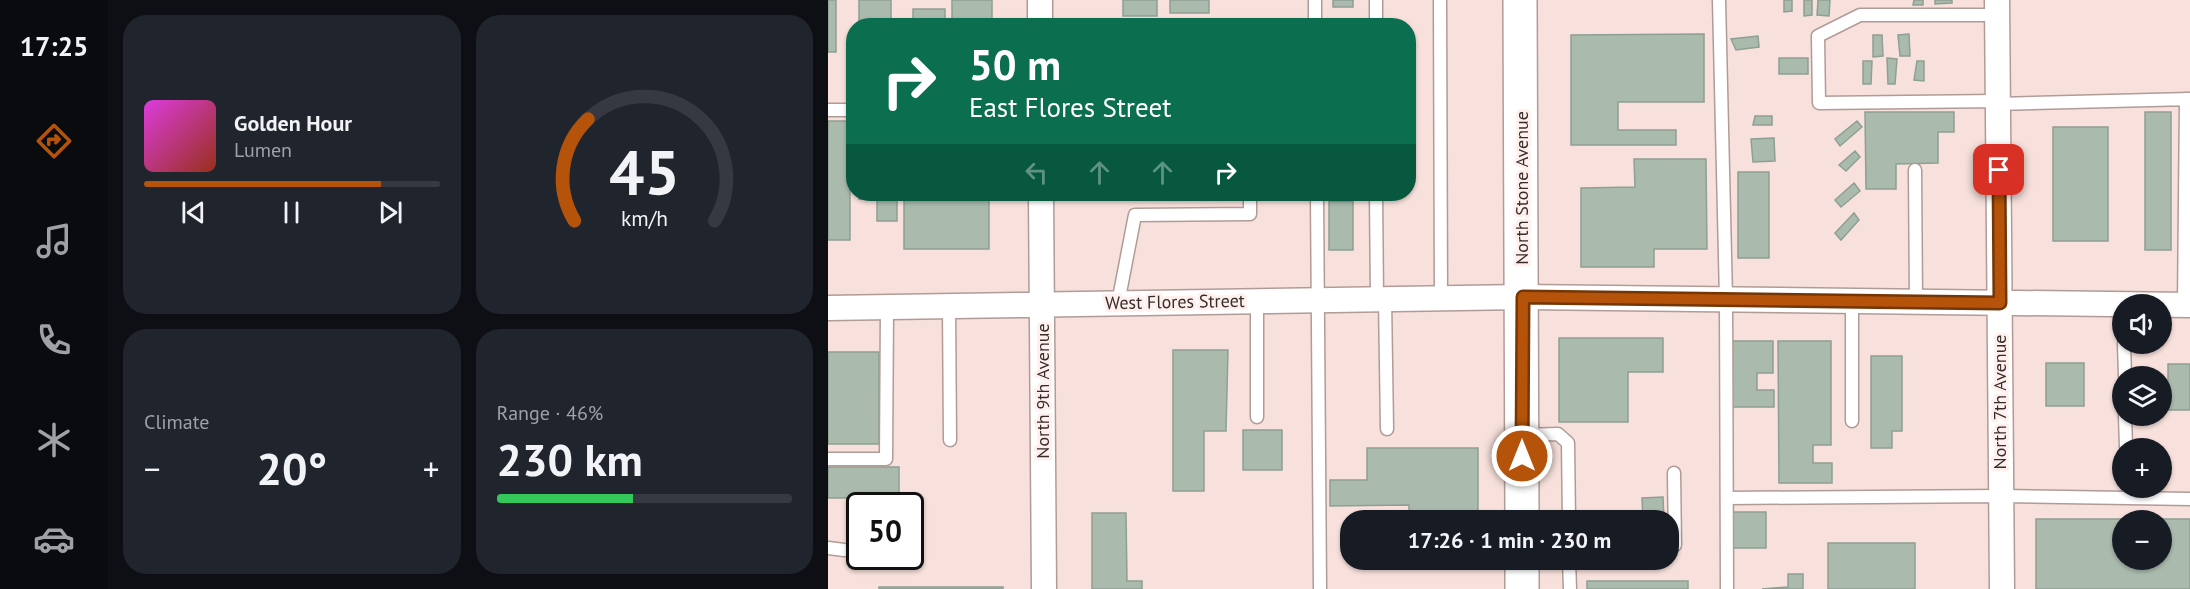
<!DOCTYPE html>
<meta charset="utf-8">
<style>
:root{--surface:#171b24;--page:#20242c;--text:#f1f3f6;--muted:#9ea1a6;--line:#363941;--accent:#b45309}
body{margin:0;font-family:"PT Sans",sans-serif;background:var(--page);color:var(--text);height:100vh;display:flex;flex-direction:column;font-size:22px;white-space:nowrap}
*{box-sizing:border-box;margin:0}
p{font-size:20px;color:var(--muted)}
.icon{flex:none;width:33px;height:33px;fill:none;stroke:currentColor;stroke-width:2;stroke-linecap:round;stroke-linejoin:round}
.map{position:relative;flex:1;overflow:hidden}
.details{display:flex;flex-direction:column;gap:15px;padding:15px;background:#0d0f14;width:720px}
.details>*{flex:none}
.hud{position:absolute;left:18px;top:18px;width:570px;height:183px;border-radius:24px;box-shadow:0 2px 4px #0004;background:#0b6e4f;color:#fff;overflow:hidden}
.tools{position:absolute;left:1284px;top:294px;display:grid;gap:12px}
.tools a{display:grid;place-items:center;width:60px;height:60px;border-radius:50%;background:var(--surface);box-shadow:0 2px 4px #0004;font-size:30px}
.speed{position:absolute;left:18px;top:492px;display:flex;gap:12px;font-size:30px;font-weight:700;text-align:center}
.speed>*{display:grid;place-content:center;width:78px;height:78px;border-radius:50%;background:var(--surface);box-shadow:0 2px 4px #0004;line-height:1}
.speed .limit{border:3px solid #111;border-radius:9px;background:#fff;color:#111}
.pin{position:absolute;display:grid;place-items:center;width:51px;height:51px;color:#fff;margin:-26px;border-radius:12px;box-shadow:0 3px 9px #0006}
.me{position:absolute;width:66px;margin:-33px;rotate:0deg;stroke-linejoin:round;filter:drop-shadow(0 0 4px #0008)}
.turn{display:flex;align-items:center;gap:21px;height:126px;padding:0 24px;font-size:27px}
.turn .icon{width:78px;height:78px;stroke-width:2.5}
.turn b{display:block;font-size:42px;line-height:51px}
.lanes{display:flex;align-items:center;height:57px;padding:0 24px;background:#0003;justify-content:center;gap:30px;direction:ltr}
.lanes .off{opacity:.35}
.big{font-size:45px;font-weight:700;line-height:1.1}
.details .widget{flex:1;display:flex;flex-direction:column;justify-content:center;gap:9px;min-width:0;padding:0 21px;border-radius:24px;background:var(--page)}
.details .dial{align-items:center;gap:0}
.dial svg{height:156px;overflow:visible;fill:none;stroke:var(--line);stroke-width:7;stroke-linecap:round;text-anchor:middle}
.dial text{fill:var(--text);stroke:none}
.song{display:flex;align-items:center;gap:18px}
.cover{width:72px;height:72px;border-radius:9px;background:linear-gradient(135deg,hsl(300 70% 55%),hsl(10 70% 35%))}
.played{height:6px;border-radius:3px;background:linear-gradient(90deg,var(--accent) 80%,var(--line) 80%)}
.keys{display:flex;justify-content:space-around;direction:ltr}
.heat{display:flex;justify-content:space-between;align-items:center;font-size:33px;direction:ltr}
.charge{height:9px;border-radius:4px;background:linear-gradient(90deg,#34c759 46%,var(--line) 0)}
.details .tiles{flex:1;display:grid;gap:15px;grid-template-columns:repeat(2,1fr)}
.trip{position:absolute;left:512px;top:510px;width:339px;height:60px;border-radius:24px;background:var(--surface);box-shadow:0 2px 4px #0004;font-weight:700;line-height:60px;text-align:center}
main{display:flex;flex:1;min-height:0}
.menu{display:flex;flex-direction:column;width:108px;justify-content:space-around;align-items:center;background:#090b0e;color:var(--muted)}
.menu .icon{width:42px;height:42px}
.menu .on{color:var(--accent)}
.menu b{font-size:27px;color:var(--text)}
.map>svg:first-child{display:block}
</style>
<main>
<nav class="menu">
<b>17:25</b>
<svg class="icon on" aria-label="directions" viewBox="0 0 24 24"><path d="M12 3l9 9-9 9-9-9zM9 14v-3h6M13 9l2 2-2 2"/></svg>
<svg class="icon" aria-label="music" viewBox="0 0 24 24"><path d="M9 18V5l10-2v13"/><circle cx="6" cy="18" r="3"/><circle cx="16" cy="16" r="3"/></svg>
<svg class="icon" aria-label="phone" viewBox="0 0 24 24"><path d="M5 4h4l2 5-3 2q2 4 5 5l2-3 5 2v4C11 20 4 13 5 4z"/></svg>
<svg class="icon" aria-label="climate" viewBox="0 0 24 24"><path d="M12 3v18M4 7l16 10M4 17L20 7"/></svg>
<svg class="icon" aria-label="car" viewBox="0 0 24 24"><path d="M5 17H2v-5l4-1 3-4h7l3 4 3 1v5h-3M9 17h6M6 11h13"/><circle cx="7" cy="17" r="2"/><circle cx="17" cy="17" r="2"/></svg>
</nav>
<section class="details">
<div class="tiles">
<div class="widget">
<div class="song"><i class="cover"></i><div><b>Golden Hour</b><p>Lumen</p></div></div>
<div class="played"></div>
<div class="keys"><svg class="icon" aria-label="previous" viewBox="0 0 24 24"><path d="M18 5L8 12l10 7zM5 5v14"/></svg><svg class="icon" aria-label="pause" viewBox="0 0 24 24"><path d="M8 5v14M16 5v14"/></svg><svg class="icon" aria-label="next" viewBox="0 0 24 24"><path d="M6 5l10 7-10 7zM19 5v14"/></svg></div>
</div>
<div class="widget dial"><svg viewBox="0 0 100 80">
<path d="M14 69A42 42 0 1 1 86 69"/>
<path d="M14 69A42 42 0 0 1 21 17" stroke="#b45309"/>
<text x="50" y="56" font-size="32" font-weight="700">45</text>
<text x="50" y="72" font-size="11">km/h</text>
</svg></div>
<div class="widget"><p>Climate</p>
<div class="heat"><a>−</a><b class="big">20°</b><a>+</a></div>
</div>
<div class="widget"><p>Range · 46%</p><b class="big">230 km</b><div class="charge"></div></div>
</div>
</section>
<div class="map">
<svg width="1362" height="589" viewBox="0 0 1362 589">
<rect width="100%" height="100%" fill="#f8e1dc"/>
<!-- building -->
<path fill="#aabbae" stroke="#8e9f93" stroke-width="1.5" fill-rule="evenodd" d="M0 0H8V52H0Z
M31 0H63V26H31Z
M124 0H164V26H124Z
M295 0H329V16H295Z
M342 0H381V13H342Z
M505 0H525V7H505Z
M956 0H964V11L956 12Z
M976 0H984V15L976 16Z
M990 0H1002L1001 16 989 15Z
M1086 0H1095V5H1085Z
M1107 0H1124V3L1107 4Z
M85 9H117V26H85Z
M876 34V102H790V130H848V145H743V35Z
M1081 34 1082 56H1072L1070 35Z
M1045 35H1054L1055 56 1045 57Z
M930 36 931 47 908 50 903 39Z
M951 58H980V74H951Z
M1059 58 1069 59 1067 84H1060Z
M1035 61H1044L1043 84H1035Z
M1089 61H1096V81L1086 80Z
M1037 112H1126V132H1110V163L1068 164V189H1038Z
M1317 112H1343V250H1317Z
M927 116H944V125H925Z
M0 121H22V240H0Z
M1029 121 1034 127 1012 146 1007 139Z
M1225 127H1280V241H1225Z
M946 138 947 161 925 162 923 139Z
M1027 151 1032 157 1018 171 1011 165Z
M806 159H878L879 249H826V267H753V188L807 187Z
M910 172H941V258H910Z
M1026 183 1032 191 1013 207 1007 200Z
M31 194H69V221H49V199H31Z
M76 194H161V249H76Z
M507 194H527V196H507Z
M501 201H525V250H501Z
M1026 213 1031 220 1013 240 1007 233Z
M731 338H835V372H800V422H731Z
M904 341H945V373H929V390H946V407H904Z
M950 341H1003V445H985V463H1004V483H951Z
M345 350H400L398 431H376V491H345Z
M0 352H51V444H0Z
M1043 356H1074V431H1064V448H1043Z
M1218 363H1256V406H1218Z
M1340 364H1362V410H1340Z
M415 430H454V470H415Z
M539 448H650V520H581V505L502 506V480H539Z
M0 467H71V498H0Z
M835 497 836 520H815L814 498Z
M905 512H938V548H905Z
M264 513H298L299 581H314V589H264Z
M1208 519H1362V589H1208ZM1294 520H1334V560H1294Z
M1000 543H1087V589H1000Z
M960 574H975V589H934L960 587Z
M759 581H860V589H759Z
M51 587H175V589H51Z"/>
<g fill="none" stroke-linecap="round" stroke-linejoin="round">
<defs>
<path id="lane" d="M487 0V26
M548 0V26
M612 0 613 298
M891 0 898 299 899 589
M1169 15H1032L990 36 991 103 1170 101
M1170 104 1362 99
M0 110H26
M1087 170 1088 302
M489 194 492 589
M548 194 549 299
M557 299 559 429
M1024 301V421
M290 303 307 215 422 214V194
M1356 305 1358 99
M121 306 122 440
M1296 344 1297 376
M1297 416 1298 447
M429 417V301
M696 435 730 434 740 443 741 520
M0 459H58L59 307
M899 498 1173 496 1362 499
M840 545H847L846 473
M0 548 16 550
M741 560 742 589"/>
<path id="street" d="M212 0V26
M1169 0 1174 589
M213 194 216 589
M0 308 695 297 1362 305"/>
<path id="secondary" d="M692 0 694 520
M694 589V560"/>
</defs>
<!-- lane casing -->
<use href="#lane" stroke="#b19b97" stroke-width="15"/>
<!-- street casing -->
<use href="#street" stroke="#b19b97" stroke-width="27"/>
<!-- secondary casing -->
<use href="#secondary" stroke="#b19b97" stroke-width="36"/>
<!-- lane -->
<use href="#lane" stroke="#fff" stroke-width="12"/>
<!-- street -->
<use href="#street" stroke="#fff" stroke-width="24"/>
<!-- secondary -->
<use href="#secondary" stroke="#fff" stroke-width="33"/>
</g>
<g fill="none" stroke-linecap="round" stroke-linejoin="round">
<defs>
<path id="route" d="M694 456 695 297 1172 303 1171 170"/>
</defs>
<!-- route casing -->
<use href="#route" stroke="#753606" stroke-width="15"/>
<!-- route -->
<use href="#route" stroke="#b45309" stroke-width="10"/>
</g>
<g text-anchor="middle" stroke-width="6" stroke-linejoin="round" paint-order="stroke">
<!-- street labels -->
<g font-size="18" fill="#362d2b" stroke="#fff0ee">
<text transform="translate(694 188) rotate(-90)" y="6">North Stone Avenue</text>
<text transform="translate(347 302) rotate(-1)" y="6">West Flores Street</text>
<text transform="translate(215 391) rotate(-90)" y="6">North 9th Avenue</text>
<text transform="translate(1172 402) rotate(-90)" y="6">North 7th Avenue</text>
</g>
</g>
</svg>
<div class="tools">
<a><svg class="icon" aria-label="sound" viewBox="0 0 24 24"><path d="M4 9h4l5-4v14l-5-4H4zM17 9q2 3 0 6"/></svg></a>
<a><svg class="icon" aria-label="layers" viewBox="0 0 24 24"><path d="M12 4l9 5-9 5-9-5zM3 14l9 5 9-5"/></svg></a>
<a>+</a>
<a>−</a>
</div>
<div class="speed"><div class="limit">50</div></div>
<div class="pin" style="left:1171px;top:170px;background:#d93025"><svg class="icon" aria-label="arrive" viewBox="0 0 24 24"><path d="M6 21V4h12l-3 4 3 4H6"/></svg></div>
<svg class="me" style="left:694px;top:456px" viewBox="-20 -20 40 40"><circle r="17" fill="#b45309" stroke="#fff" stroke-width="3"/><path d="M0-11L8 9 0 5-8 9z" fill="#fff"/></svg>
<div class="trip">17:26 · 1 min · 230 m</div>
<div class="hud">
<div class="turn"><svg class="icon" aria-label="right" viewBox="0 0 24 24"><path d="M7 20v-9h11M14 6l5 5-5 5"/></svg><div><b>50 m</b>East Flores Street</div></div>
<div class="lanes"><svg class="icon off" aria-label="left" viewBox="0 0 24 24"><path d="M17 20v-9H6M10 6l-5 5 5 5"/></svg><svg class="icon off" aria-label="ahead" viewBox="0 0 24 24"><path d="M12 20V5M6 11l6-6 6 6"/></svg><svg class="icon off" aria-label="ahead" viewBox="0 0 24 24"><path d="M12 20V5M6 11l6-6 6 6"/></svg><svg class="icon" aria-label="right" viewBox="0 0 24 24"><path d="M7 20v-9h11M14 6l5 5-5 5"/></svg></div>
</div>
</div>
</main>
